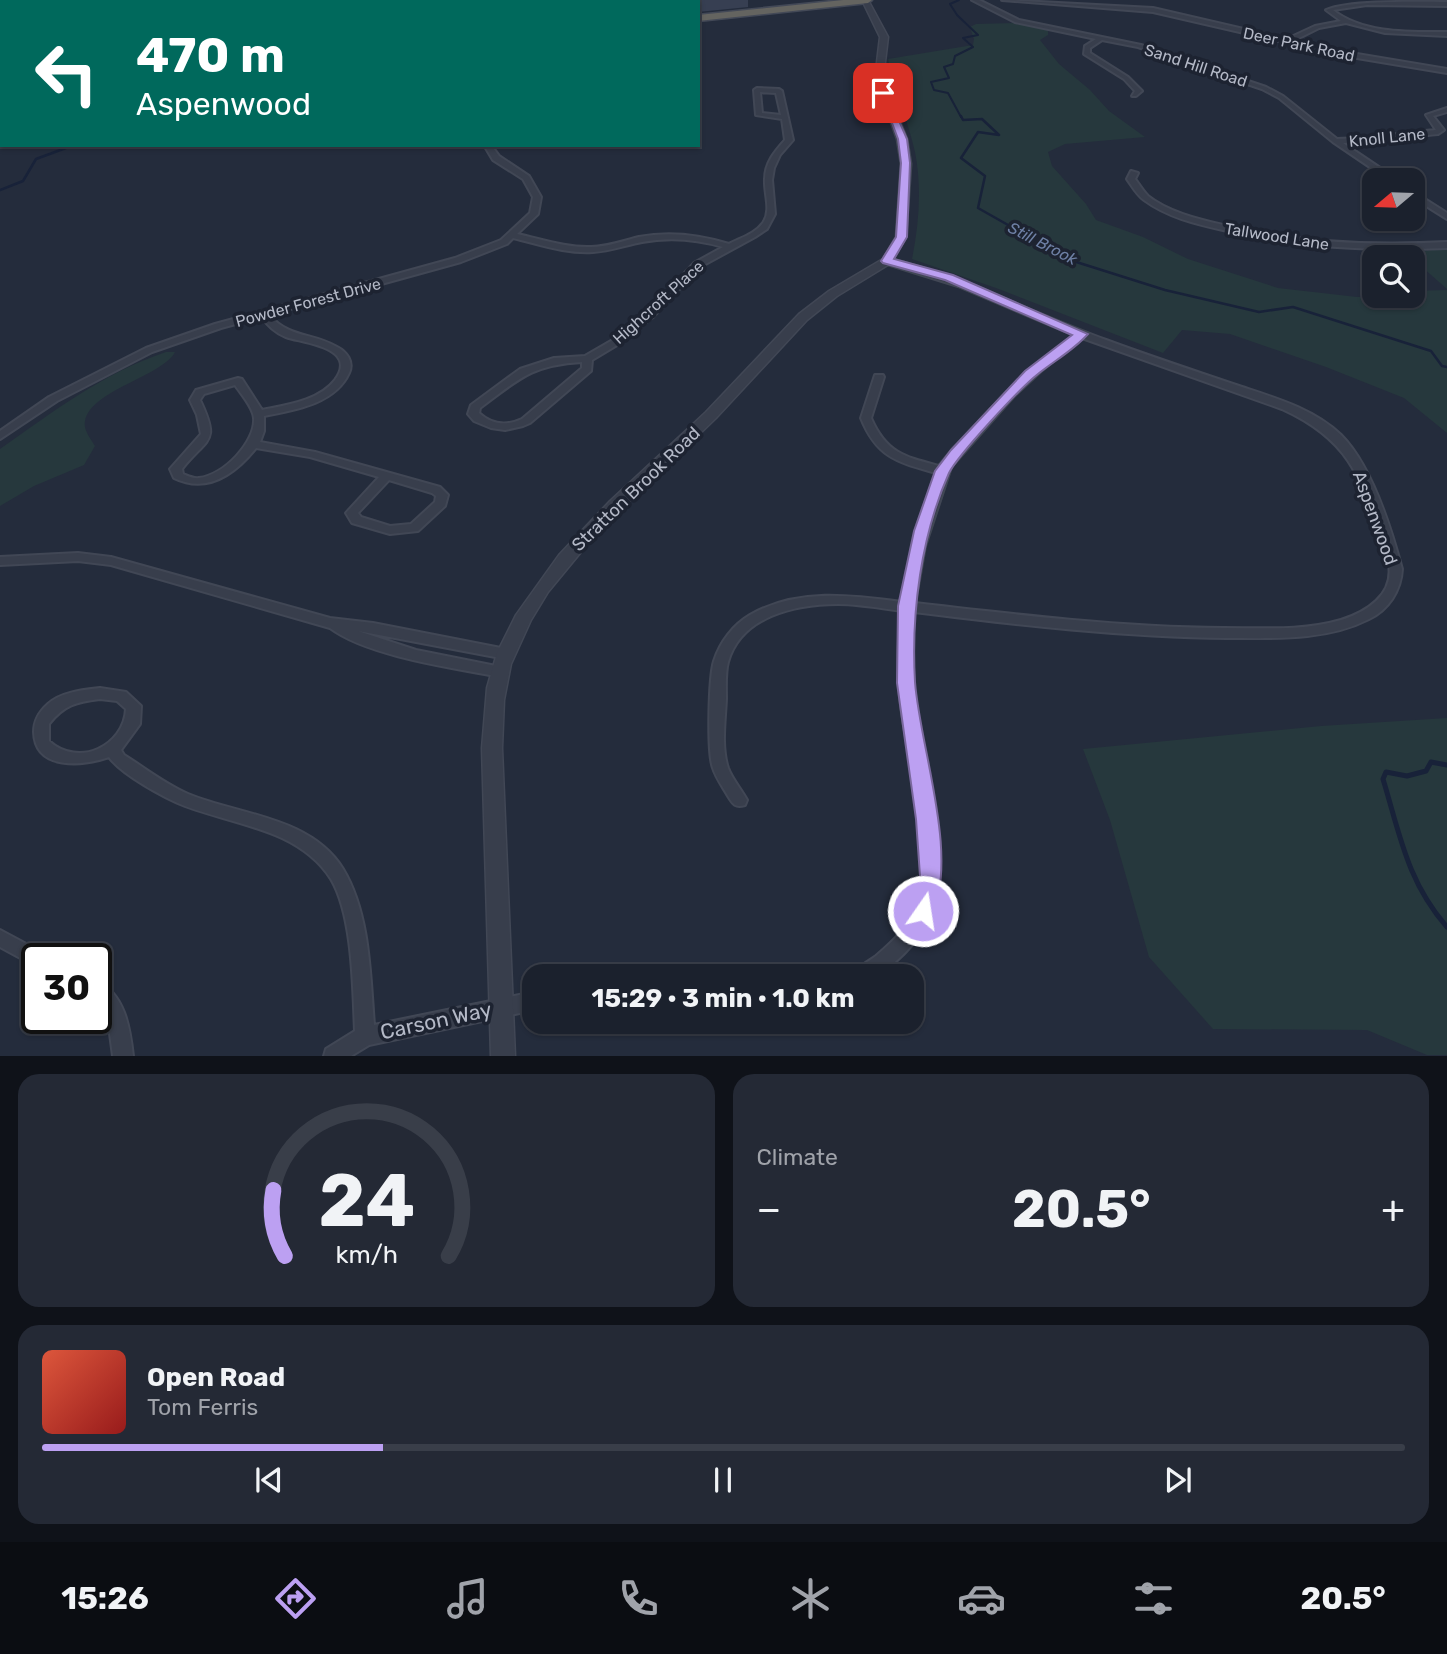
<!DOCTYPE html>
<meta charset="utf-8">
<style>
:root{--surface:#1b212d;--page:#242935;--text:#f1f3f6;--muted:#a0a3aa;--line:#393e49;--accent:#bca0f2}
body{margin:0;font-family:Rubik,sans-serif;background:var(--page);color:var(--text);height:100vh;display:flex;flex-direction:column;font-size:26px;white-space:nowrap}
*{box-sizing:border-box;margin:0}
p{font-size:23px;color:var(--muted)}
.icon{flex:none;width:38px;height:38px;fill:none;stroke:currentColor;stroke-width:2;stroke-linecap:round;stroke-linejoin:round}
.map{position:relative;height:1056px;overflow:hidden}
.sheet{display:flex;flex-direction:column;gap:18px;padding:18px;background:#0f1219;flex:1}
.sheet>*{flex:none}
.banner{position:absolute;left:0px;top:0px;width:700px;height:147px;box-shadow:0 2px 5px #0004,0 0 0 2px var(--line);background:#00695c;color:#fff;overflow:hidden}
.needle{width:46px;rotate:251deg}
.buttons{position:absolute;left:1362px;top:168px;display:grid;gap:14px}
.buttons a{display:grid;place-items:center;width:63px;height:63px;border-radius:14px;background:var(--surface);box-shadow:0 2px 5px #0004,0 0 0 2px var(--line);font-size:35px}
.speed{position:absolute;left:21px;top:943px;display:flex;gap:14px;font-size:35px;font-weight:700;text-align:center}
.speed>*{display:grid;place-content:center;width:91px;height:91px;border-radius:50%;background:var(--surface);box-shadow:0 2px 5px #0004,0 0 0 2px var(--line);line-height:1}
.speed .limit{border:4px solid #111;border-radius:10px;background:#fff;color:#111}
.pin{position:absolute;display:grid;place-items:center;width:60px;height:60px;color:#fff;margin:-30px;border-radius:14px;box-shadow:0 4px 10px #0006}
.me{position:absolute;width:77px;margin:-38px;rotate:13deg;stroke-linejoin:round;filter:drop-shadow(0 0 5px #0008)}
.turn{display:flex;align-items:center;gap:24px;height:147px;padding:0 21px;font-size:32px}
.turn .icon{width:91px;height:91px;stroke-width:2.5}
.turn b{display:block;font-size:49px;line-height:60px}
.big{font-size:52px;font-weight:700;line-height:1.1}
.sheet .widget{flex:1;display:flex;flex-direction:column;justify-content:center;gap:10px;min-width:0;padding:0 24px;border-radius:21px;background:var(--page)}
.sheet .dial{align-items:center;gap:0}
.dial svg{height:182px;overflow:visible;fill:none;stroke:var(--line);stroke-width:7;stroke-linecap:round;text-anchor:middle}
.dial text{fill:var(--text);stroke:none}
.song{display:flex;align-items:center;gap:21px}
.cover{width:84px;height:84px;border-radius:10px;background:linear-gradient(135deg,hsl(10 70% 55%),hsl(0 70% 35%))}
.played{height:7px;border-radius:4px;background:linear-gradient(90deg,var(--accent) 25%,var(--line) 25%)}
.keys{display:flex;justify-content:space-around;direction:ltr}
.heat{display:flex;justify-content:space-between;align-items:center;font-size:38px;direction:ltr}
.sheet .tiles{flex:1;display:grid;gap:18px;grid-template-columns:1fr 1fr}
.widget:last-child{grid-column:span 2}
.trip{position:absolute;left:522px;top:964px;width:402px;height:70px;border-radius:21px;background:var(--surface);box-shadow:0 2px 5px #0004,0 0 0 2px var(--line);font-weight:700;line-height:70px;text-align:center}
.tabs{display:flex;height:112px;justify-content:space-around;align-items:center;background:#0b0d12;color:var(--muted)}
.tabs .icon{width:49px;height:49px}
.tabs .selected{color:var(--accent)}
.tabs b{font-size:32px;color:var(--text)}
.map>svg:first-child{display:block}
</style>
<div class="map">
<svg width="1447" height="1056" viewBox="0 0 1447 1056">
<rect width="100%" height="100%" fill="#242c3c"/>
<!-- green -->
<path fill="#26383d" d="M1016 23 1048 30V35L1040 40 1059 64 1090 90 1109 111 1145 137 1065 144 1048 152 1052 166 1086 204 1096 220 1143 237 1188 259 1278 288 1357 297 1412 296V291L1447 290V433L1404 398 1326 367 1230 334 1182 330 1163 353 996 288 912 259C919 224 922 187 915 152 908 120 894 91 888 59L973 45 974 39 970 27 976 24Z
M1447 249V289L1405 252Z
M166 352H175C163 376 91 390 85 421 83 430 91 439 95 446L84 465 34 486 0 506V449C53 412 103 373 166 352Z
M1447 718V1055H1427L1367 1030 1213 1029 1149 957 1110 820 1083 749 1321 726Z"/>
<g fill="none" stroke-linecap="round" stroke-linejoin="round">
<!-- stream-far2 -->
<path stroke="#182239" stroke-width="2" d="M495 0 499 2
M959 0 950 4 957 15 978 35 963 38 973 47 955 56 953 64 944 67 949 78 931 82 934 90 948 93 961 117
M336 2 338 0"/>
<!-- stream-far1 -->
<path stroke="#182239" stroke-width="2.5" d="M961 116 963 120 982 119 999 135 978 132 961 158 985 176 978 208 1070 260 1165 290 1259 312 1293 307 1431 351 1442 366 1447 367
M0 190 23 181 36 159 74 145"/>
<!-- stream -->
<path stroke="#182239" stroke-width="5" d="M1447 765 1431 762 1426 771 1407 776 1386 772 1383 779C1400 835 1407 881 1447 927"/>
</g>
<!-- building -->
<path fill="#373f52" d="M698 0H748V7L698 12Z"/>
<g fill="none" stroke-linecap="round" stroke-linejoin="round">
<defs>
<path id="minor" d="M159 0H165L158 2Z
M972 0H979L1019 20 1141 45 1266 87 1283 96 1337 139C1370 138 1403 133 1436 130L1426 115 1447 108V112L1433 116 1444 130 1438 134C1406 137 1375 142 1343 143L1398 180H1389L1333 142 1279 98 1262 89 1138 47 1102 40 1090 48V53L1128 77 1142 91 1136 96H1132L1135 91 1124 79 1084 54 1085 46 1096 39 1015 22Z
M1002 0 1153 8 1287 39 1315 26 1341 21 1326 10C1352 0 1416 2 1447 2V6L1367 5 1333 10C1363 34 1410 32 1447 32V36L1385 33 1346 23 1319 28 1293 41 1339 51 1447 69V73L1339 55 1153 12Z
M0 5H2V9H0Z
M2 21V25L0 26V22Z
M757 88 779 89 782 91 793 140 780 155 774 168 772 180 775 214 767 229 755 237 700 267 653 317 617 345 592 360 591 371 530 423 523 426 505 430 491 428 474 421 468 414 471 405 520 369 554 358 585 356 611 341 647 313 694 263 723 247C696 239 669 237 642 242 626 245 610 251 593 252 566 254 539 244 513 238L507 244 461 262 269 315C291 339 311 332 337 347 347 352 354 362 349 373 335 404 294 410 264 416V431L260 442 315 452 440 487 448 495 445 506 418 531 390 534 352 523 346 513 379 477 310 457 256 448C235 474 207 494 174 478L170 469 201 434 197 415 190 400 196 390 238 378 242 379 262 410C286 405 319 401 335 380 359 347 303 343 286 337 275 333 268 325 261 317L221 328 152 352 57 401 0 439V431L49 397 146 348 215 324 455 258 501 240 530 213 533 197 523 179 493 160 484 145H491L499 156 529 176 541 197 538 214 517 234C541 239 566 248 591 247 607 247 623 241 639 237 670 231 700 235 729 244 740 238 755 234 763 223 772 210 764 194 765 179 765 163 775 151 785 140L782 119 756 115 754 90ZM760 92 776 93 781 115 762 113ZM582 362V368L522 419C507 426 492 425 479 413L480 408C519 379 531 365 582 362ZM235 385C241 394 253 407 254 418 256 442 223 476 199 478 193 479 188 476 183 474L182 469C207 437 221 444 200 400L204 394ZM389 480 432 493 436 496 435 502 411 524 390 526 361 517 358 513Z
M1131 171 1138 173 1135 179C1139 184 1143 191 1148 196 1168 212 1198 219 1223 225 1297 243 1372 246 1447 242V248C1372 251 1297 248 1223 230 1196 224 1167 217 1144 200 1137 195 1132 186 1127 179Z
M1412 191 1447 213V219L1412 197Z
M887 258C963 277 1032 313 1106 340 1149 356 1192 370 1236 385 1272 397 1313 408 1341 435 1372 466 1391 528 1402 569 1401 591 1388 610 1369 619 1326 641 1274 638 1227 638 1122 637 1019 625 914 612 912 644 911 677 916 709 925 768 952 854 932 911 922 938 900 960 877 976H853C857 967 868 962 876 956 891 943 910 926 916 907 935 846 909 768 901 706 897 675 898 642 901 611 881 608 859 604 838 604 796 604 741 616 728 662 725 673 726 687 726 699 725 721 721 747 728 768 732 779 741 789 747 800L745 805C735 808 733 804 728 796 723 787 716 778 713 768 707 752 709 677 714 661 720 642 733 625 750 615 797 588 851 595 902 602L913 546 936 473C898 462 877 458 861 418L875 375H883L884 377 871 418C886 453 905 457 939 466L952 450 1007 392 1074 335 958 286 884 263 883 261ZM1082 338 1282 409C1361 445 1363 491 1389 565 1394 595 1366 612 1341 620 1304 631 1263 628 1224 628 1121 627 1018 615 915 603L925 546 951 467 1014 396 1041 371Z
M78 553 111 557 330 618 373 623 506 649 511 650 513 654 511 658 506 659 358 631 416 650 506 668 508 672 506 676 501 677C454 668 367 656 330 628L111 565 78 561 0 565V557Z
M100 688 126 692 141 706 140 724 121 750 124 755C145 768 165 784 188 794 239 815 311 817 343 869 370 914 370 974 374 1025L534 992V1010L369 1045 351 1056H324L326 1049 355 1031C353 988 353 916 331 879 319 860 301 847 282 838 251 824 217 818 185 806 165 798 122 775 109 757 83 766 35 771 34 732 34 720 39 712 48 704 61 692 83 690 100 688ZM100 699 117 701 126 709C124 746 79 768 49 741V724C64 705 76 702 100 699Z
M0 930 43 953 46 959H37V967L0 947Z
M96 981C125 993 130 1029 133 1056H113L108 1019 96 1002Z"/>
<path id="tertiary" d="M862 0H868L888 37 883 79 907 139 911 164 906 237 891 263 837 296 807 320 716 418 595 535 548 592 531 620 511 664 504 700 502 748 515 1056H491L482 748 487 688 497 653 516 615 559 555 610 501 706 412 799 314 829 291 883 259 896 237 901 164 897 139 875 79 880 37Z"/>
<path id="trunk" d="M843 0H872L868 3 698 21V15Z
M0 33H2V39H0Z"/>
</defs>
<!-- minor casing -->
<use href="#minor" stroke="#414755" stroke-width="4"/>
<!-- tertiary casing -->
<use href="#tertiary" stroke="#414755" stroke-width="3"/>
<!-- trunk casing -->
<use href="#trunk" stroke="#434957" stroke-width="3"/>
<!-- minor -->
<use href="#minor" fill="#383e4c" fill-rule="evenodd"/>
<!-- tertiary -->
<use href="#tertiary" fill="#383e4c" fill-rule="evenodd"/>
<!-- trunk -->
<use href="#trunk" fill="#646460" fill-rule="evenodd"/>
</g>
<!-- route -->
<path fill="#bca0f2" stroke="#7a689d" stroke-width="2" d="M880 91 887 93 907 139 910 163 907 237 894 259 953 275 1088 334C1074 350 1054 361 1038 374 1020 388 958 455 949 473 921 536 911 613 915 682 920 749 960 856 931 918L923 921 915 918 912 911 920 876 916 819 897 683 898 606 914 531 935 471 951 450 1025 371 1072 335 945 280 883 263 881 261 896 237 901 163 898 139Z"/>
<g text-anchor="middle" stroke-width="7" stroke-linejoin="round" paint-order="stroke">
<!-- far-street labels -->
<g font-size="16" fill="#b4b9c7" stroke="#1d2331">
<text transform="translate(1299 44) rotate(12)" y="6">Deer Park Road</text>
<text transform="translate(1196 65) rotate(18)" y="6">Sand Hill Road</text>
<text transform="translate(1387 137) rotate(-6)" y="6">Knoll Lane</text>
<text transform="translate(1277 236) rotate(9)" y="6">Tallwood Lane</text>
<text transform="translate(308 302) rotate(-15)" y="6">Powder Forest Drive</text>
<text transform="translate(658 302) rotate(-42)" y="6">Highcroft Place</text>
</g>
<!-- far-water labels -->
<g font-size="16" font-style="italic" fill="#6e80a5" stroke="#1d2331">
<text transform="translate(1043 243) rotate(27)" y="6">Still Brook</text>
</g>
<!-- street labels -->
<g font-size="18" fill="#b4b9c7" stroke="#1d2331">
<text transform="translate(636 489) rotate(-44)" y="6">Stratton Brook Road</text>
<text transform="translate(1375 518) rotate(70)" y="6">Aspenwood</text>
</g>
<!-- near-street labels -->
<g font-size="21" fill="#b4b9c7" stroke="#1d2331">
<text transform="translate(436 1021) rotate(-12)" y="7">Carson Way</text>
</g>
</g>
</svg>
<div class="buttons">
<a><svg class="needle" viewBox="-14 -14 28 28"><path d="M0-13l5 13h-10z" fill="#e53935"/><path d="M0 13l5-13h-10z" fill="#a0a3aa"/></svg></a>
<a><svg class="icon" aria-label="search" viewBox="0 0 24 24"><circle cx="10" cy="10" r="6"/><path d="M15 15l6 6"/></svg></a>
</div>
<div class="speed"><div class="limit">30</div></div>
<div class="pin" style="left:883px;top:93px;background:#d93025"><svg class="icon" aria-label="arrive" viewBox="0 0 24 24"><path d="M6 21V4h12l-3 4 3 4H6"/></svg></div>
<svg class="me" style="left:923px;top:911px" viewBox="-20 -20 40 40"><circle r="17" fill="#bca0f2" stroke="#fff" stroke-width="3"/><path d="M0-11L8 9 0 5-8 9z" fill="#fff"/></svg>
<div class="trip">15:29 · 3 min · 1.0 km</div>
<div class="banner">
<div class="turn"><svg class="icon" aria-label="left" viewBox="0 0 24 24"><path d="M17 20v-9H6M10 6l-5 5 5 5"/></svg><div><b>470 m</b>Aspenwood</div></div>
</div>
</div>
<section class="sheet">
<div class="tiles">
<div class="widget dial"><svg viewBox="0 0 100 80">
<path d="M14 69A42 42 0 1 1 86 69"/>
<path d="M14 69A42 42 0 0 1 9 40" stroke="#bca0f2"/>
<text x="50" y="56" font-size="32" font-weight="700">24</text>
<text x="50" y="72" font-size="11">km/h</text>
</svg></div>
<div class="widget"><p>Climate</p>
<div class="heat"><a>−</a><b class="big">20.5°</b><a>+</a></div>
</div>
<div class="widget">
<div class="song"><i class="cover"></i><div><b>Open Road</b><p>Tom Ferris</p></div></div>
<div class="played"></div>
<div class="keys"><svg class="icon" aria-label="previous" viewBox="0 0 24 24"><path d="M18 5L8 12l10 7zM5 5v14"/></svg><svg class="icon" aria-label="pause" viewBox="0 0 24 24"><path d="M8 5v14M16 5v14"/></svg><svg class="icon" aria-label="next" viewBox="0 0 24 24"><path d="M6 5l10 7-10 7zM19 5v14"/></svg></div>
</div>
</div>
</section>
<nav class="tabs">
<b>15:26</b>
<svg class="icon selected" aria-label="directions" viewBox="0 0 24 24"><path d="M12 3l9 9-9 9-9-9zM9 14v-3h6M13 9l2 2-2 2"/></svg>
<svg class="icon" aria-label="music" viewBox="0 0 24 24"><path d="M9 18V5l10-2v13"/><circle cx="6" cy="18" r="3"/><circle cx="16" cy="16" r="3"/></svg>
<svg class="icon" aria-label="phone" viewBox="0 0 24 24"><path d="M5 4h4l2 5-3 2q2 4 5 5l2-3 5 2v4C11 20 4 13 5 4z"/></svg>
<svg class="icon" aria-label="climate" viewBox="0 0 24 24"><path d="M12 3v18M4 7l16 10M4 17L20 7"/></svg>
<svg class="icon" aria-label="car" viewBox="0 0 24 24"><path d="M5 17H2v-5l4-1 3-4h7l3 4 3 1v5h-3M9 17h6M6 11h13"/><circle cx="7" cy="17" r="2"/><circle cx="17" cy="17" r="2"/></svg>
<svg class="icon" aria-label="filters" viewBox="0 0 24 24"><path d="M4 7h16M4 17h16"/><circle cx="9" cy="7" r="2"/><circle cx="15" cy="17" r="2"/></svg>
<b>20.5°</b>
</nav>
